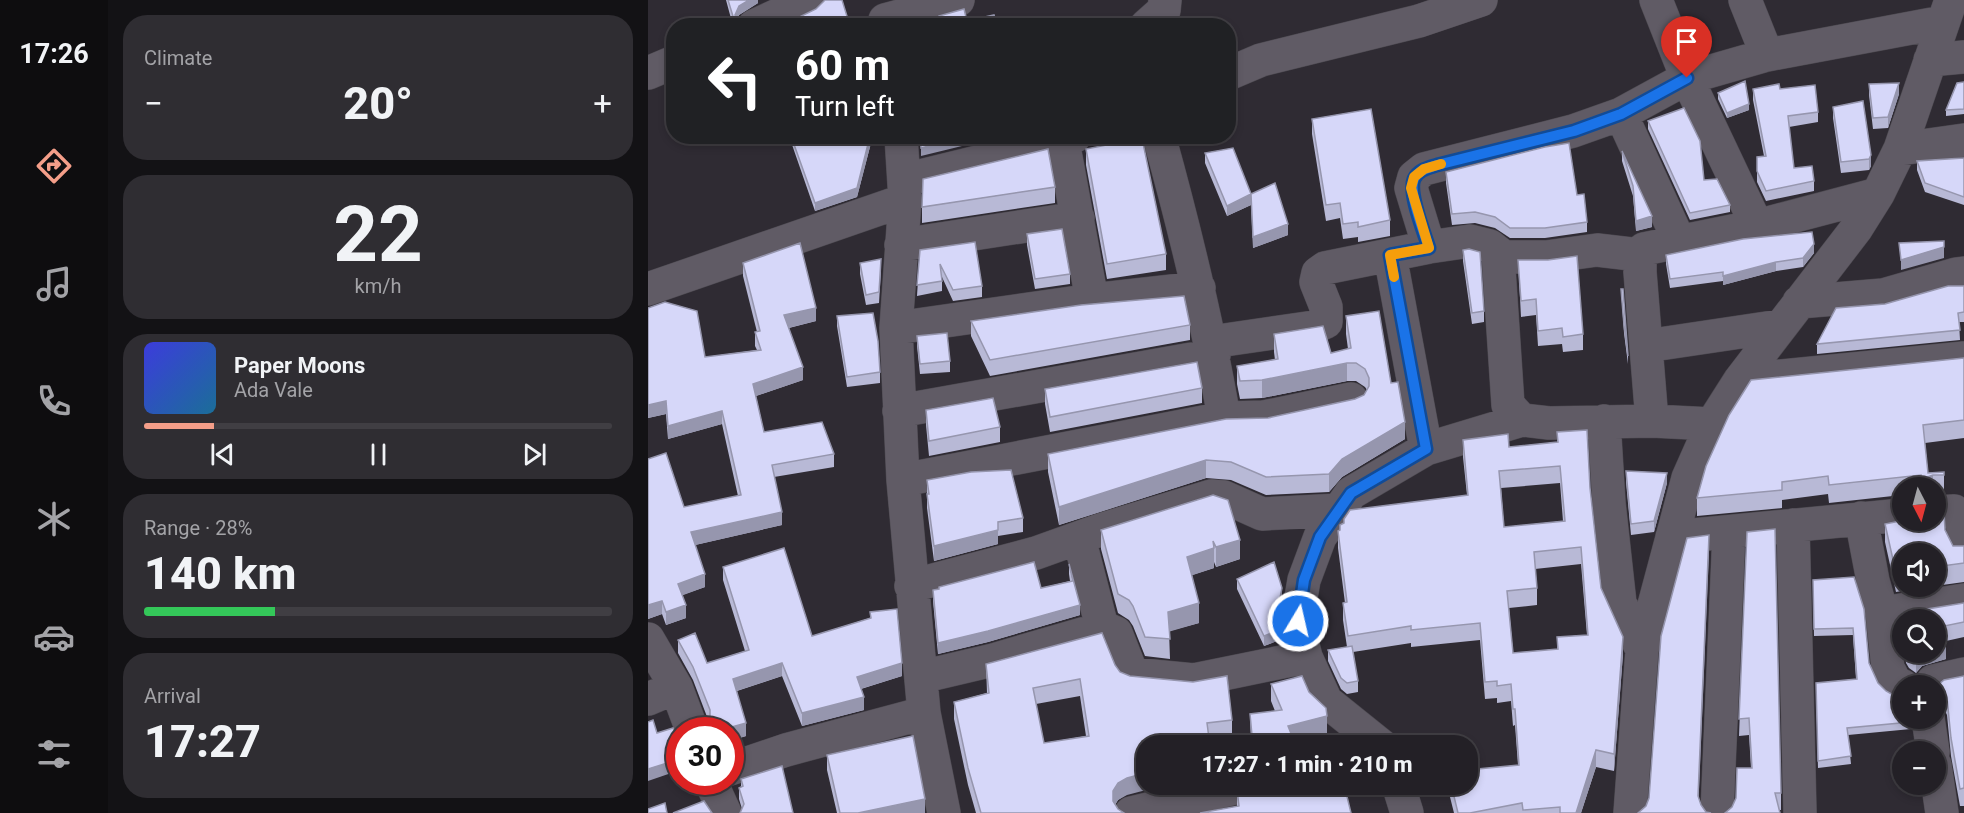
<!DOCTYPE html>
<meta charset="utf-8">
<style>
:root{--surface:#232026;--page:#2f2d32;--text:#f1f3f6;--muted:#a3a3a7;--line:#403e43;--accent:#f49e89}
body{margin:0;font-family:Roboto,sans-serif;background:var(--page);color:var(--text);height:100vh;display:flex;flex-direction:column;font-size:22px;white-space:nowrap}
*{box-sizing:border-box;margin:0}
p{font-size:20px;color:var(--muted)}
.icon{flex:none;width:33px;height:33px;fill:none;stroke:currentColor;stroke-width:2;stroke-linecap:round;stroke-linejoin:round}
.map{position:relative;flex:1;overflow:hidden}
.details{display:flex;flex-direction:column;gap:15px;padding:15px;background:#131215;width:540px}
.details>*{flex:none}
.top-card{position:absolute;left:18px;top:18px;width:570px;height:126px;border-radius:24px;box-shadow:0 3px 9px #0003,0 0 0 2px var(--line);background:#202124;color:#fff;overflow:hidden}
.needle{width:39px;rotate:174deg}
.tools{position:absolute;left:1244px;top:477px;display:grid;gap:12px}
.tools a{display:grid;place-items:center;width:54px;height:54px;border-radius:50%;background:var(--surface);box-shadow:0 3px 9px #0003,0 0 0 2px var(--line);font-size:30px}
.speed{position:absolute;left:18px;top:717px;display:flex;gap:12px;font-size:30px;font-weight:700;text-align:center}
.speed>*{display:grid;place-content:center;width:78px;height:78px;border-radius:50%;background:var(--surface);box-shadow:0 3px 9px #0003,0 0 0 2px var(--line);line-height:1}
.speed .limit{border:9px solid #d22;background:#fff;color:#111}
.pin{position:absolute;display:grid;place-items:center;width:51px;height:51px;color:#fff;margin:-62px -26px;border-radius:50% 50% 50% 0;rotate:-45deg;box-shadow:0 0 6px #0007}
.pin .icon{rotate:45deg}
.me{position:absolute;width:66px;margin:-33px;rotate:9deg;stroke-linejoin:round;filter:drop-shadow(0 0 4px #0008)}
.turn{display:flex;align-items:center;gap:21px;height:126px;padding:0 30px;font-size:27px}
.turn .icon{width:78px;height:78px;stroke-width:2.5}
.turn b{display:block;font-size:42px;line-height:51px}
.big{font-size:45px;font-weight:800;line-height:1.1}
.details .card{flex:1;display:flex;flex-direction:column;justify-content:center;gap:9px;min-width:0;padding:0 21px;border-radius:24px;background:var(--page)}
.details .dial{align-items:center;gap:0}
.dial b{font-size:78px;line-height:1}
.song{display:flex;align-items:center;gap:18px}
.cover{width:72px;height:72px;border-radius:9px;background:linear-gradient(135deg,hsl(240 70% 55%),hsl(200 70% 35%))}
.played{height:6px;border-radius:3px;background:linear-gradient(90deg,var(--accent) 15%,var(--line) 15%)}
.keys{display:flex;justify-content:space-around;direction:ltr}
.heat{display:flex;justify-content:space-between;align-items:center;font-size:33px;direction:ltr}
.charge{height:9px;border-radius:4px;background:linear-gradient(90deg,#34c759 28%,var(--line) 0)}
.trip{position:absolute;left:488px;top:735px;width:342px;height:60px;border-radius:24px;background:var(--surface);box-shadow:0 3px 9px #0003,0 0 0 2px var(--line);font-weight:800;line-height:60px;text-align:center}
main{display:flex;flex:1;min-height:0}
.tabs{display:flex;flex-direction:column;width:108px;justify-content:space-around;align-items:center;background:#0e0d0f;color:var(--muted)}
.tabs .icon{width:42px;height:42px}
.tabs .current{color:var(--accent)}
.tabs b{font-size:27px;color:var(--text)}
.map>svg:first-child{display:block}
</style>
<main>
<nav class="tabs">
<b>17:26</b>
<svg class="icon current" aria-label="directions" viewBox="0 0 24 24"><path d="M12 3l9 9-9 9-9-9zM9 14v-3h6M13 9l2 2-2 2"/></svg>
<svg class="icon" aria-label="music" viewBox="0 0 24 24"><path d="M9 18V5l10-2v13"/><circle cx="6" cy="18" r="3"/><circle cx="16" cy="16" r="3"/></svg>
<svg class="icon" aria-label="phone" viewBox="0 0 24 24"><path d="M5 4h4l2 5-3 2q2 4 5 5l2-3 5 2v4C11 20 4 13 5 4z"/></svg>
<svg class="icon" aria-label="climate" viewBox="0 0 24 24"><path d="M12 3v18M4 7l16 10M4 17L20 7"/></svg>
<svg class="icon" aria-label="car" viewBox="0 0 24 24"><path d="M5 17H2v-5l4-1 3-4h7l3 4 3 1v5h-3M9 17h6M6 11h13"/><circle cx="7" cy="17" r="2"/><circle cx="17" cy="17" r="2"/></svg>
<svg class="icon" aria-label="filters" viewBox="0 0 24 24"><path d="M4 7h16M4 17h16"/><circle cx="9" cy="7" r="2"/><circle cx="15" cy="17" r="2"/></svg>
</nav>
<section class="details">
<div class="card"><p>Climate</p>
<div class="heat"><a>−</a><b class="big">20°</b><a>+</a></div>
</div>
<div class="card dial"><b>22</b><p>km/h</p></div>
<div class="card">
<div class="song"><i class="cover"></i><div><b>Paper Moons</b><p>Ada Vale</p></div></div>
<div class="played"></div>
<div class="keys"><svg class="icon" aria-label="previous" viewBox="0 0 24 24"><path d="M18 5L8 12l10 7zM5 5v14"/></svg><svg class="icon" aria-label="pause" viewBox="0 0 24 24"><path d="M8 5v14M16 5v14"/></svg><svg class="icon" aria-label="next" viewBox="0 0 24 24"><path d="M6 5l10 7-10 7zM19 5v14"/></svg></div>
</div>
<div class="card"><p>Range · 28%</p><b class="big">140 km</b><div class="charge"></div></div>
<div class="card"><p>Arrival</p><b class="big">17:27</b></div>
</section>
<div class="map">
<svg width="1316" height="813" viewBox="0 0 1316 813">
<rect width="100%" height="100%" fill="#2f2b33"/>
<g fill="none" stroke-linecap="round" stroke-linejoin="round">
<defs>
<path id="minor" d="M1008 0 1039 78 1109 226
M1097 0 1119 55
M237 20 310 0
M106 26 162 0
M498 26 516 10 517 0
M1282 60 1316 57
M0 73 26 62
M580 74 613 60 771 21 833 0
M973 114 1031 241
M253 136 257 200 248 328 255 480 276 713 296 813
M511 136C537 230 560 323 576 418
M415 141 444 300
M1252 149 1316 140
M256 180 415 141 427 136
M253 245 430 218
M781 247 822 241 842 246 856 257H898L949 250 992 255
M850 254 860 405 874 420 901 423 1004 421 1064 424
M742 255 778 449
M0 289 257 200
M1151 302 1235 295 1308 274 1316 273
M248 328 444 300 551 288
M563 342 666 327 678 322V307L668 282 670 273 677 268 781 247 763 188 766 177 776 169 925 131 973 114 1039 78 1119 55 1295 22
M998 346 1132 326
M1092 380 1316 358
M251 411 566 355
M956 421 961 503 972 603 994 650
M1004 421 992 272V255L996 249 1109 226 1230 194
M255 480 576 418 616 417 703 399
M1287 512 1306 511 1314 520 1316 546
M1213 518 1225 581 1234 613 1240 668 1247 682 1255 686
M1145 525 1152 813
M1024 537 1254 515
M431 538 454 627
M263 586 388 553 452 530 563 496 576 497 614 514 691 510
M1234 613 1316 600
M454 627 468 633 484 674 546 680 658 657
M0 639 28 687 44 730
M273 677 345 660 434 634 447 633 454 627
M1282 686 1285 681 1316 674
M0 699 28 687
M1280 718 1285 752
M734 746 678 701 658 657 649 621 656 580 672 537 703 493 778 449 874 420
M1287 765 1294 813
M82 769 138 750 276 713
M63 782 77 813
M750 784 759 813
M483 813 604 784
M982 813 994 650 1040 478 1064 424 1092 380 1208 229 1230 194 1252 149 1303 0
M1069 813 1081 532"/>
</defs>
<!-- minor casing -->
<use href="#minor" stroke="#4c4950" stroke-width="34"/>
<!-- minor -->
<use href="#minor" stroke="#605b65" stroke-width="33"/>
</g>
<!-- wall -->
<path fill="#b8b9d6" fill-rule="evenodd" d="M78 0H110V3L91 15 88 21 90 26H85Z
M1316 82V114L1298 116V110Z
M1221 84 1251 94 1240 128 1225 129 1221 95Z
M1105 89H1132L1170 112V122L1141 127 1146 168 1166 181V191L1118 201 1109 182V157L1116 156 1105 100Z
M1070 93 1101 110 1079 118 1070 99Z
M1185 107 1223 155V166L1221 170 1193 173 1185 118Z
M664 119 742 220V236L710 242V237L695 239 692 218 678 221 664 134Z
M1000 121 1056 180 1082 205V212L1042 220 1000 129Z
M141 136H235V145L223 143 209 197 167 211Z
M438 149 518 254V270L459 279 438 165Z
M974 151 1004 227 988 231 985 196 974 161Z
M557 153 603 194 640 235 605 248 603 205 579 216 557 163Z
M1316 158V205L1277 192 1269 170V161Z
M798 172 929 195 939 222V232L897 238H862L847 228 827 223 804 225 798 183Z
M407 187V203L274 223V207Z
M379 234 422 274V284L387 289 379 245Z
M272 250 334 286V297L305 301 294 277V291L269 296Z
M815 250 836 311V322L824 324 815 261Z
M1166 253 1155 267 1128 271 1075 285V281L1022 288 1018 264V255Z
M870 260 935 334V350L915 352 914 344 890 346 888 315 873 317Z
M95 263 168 321 141 328 155 380 108 396 116 432 186 454V467L126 477 134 525 47 545 57 587 34 595 38 618 18 625 14 614 0 619V459L36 507 90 496 74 424 20 439 18 414 0 418V308L57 357 109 350 107 346V332H109L95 276Z
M212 263 233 270 231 303 218 305 212 274Z
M973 289 980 356V364L976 333Z
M1316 289V322H1311L1312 340 1169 354V344L1237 304Z
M189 316 232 372V383L199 387 189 326Z
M698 316 743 383 757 439 694 477 681 492 618 495 583 480 558 478 411 525 400 472V454L620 418 707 399 716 395 719 390 717 387 708 381H699L614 398 592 399 589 384V366L627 360 626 352V334L683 353 700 349 698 334Z
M323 321 542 325V340L342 376 323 336Z
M269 336 302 361V372L272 374 269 346Z
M1316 358V438L1277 443 1280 473 1296 475V493H1287V488H1254V495L1181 503 1180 494 1134 500V508L1049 516V498Z
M554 388V403L402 432 397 404V389Z
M278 410 352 427V442L281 456 278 425Z
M909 432 942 488 953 588 975 654 966 771 948 767 933 813H806L800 789V784H819L870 765 867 725 865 726 863 701 849 703V698L837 699 832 640 763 647V643L705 652 710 681V692L699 694 693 689 680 661V650L699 647 695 620V603H697L690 548V531L692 530V525L696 523 819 495 815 457V440L861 447 909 442ZM912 483 915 521 856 527 853 488ZM933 564 939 635 909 637V649L865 653 861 608 889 605V588L887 569Z
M978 471 1019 483 1006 532 983 535 978 482Z
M279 480 375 518V532L350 536V544L286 561 279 508Z
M565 495 592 559 568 567 566 562V568L544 575 551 623 521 631 522 659 497 656 485 626 481 620 470 613 453 549V530Z
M1237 524 1297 530 1305 546H1316V582L1287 586V554H1254V586H1282L1248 592 1237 542Z
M1099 532 1133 793V810L1084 807 1103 768 1101 735 1091 736Z
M421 564 432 615 340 642 290 654 285 601V590L393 588 422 581 421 574Z
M75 567 164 636 222 618V612L254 676 213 689 216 710 154 726 134 676 89 691 98 736 82 741V730L61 722 45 680 30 653V640L59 663 97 651 75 580Z
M1206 577 1221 663 1230 683 1263 718V729L1200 735 1203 764 1170 768 1168 683 1208 679 1205 635 1166 636 1165 580Z
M589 579 634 599 631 613 634 639 616 646 589 589Z
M1316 603V637L1298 641V659L1274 666 1268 673 1261 668 1258 663 1257 652H1287V620H1255V613Z
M338 664 467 665 472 672 584 720V737L561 740 470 800 467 805 470 809 476 813H328L320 785 306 719V702L339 693ZM432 696 438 736 396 743 388 704Z
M1316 676V806H1312L1303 756 1299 715 1295 707 1290 703V685Z
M623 684 679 733 647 741 648 746H603L602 714 627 711 623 701Z
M179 755 277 813H189L179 770Z
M93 779 145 813 94 809 91 799V788L93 787Z
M589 790 703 813 589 806Z"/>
<!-- shaded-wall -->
<path fill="#9696ae" d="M101 0H110V3L91 15 87 24V15L91 6Z
M1251 83V94L1240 128V117Z
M1101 104V110L1079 118V113Z
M223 136V143L209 197 167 211V203Z
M321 136H355L273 156V148Z
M1223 155V166L1221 170V159Z
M603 194V205L579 216V206Z
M1004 216V227L988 231V221Z
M640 224V235L605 248V237Z
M1166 244V253L1155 267V258Z
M1296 247V258L1253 270V260Z
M1128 262V271L1075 285V276Z
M168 308V321L136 329V315Z
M699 363V381L614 398V380Z
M155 367V380L105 397V384Z
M18 401V414L0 418V405Z
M74 411V424L20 439V426Z
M757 422V439L694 477 681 492V474L694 459Z
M558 460V478L411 525V507Z
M1019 473V483L1006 532V521Z
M1285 475V488H1273V482L1277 478Z
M134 512V525L43 546V532Z
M350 522V544L286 561V546Z
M1061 535V552L1050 813V796Z
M592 540V559L568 567V547Z
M566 548V568L539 577V557Z
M57 574V587L30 597V584Z
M634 588V599L630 618V608Z
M14 601V614L0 619V605Z
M551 603V623L520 632V612Z
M38 605V618L18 625V612Z
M432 605V615L340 642 290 654V643Z
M634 629V639L616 646V636Z
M975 637V654L966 771V754Z
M1298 643V659L1274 666 1268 673V658L1272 652H1287V647Z
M134 663V676L85 692V679Z
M254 663V676L209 690V677Z
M216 697V710L154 726V713Z
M679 716V733L640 743V726Z
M98 723V736L82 741V730H73Z
M948 750V767L933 813H928Z
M32 759V770L0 781V769Z
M498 773V784H521L479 795 470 800 465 808V791L470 783 479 778Z
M277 799V813H210Z"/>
<!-- building -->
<path fill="#d6d7f9" stroke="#9696ae" stroke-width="1.5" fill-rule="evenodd" d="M80 0H101L91 6 87 15 90 26H88Z
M177 0H194L202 26H133L168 9Z
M316 9 319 21 346 15 349 26H294L291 16Z
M1097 81 1101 104 1079 113 1070 93Z
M1316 82V109L1298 110 1309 83Z
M1251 83 1240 117 1225 118 1221 84Z
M1131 84 1132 89 1167 85 1170 112 1140 116 1146 168 1164 166 1166 181 1118 191 1109 171V157L1118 156 1105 89Z
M1215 101 1223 155 1221 159 1193 162 1185 107Z
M1036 108 1052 141 1056 180 1069 179 1082 205 1042 213 1000 121Z
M723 109 742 220 710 227V222L695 224 692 203 678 205 664 119Z
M143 136H222L209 188 167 203Z
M272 136H321L273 148Z
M494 138 518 254 459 264 438 149Z
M921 143 929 195 936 194 939 222 897 228H862L847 217 827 212 804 214 798 172 897 147Z
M585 148 603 194 579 206 557 153Z
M400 149 407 187 274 207 275 179Z
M974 151 1004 216 988 221 985 186Z
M1316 158V197L1277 183 1269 161Z
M627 183 640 224 605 237 603 194Z
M414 229 422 274 387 279 379 234Z
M1164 232 1166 244 1155 258 1128 262 1075 276V272L1022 279 1018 255 1095 239Z
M1296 241V247L1253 260 1251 243Z
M327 242 334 286 305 290 292 264 294 281 269 285 272 250Z
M152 243 168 308 136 315 155 367 105 384 116 432 174 422 186 454 124 465 134 512 43 532 57 574 30 584 38 605 18 612 14 601 0 605V459L18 453 36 507 93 495 74 411 20 426 18 401 0 405V308L17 302 49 311 57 357 113 350 107 332 112 331 95 263Z
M821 249 832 252 836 311 824 313 815 250Z
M929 256 935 334 915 337 914 328 890 331 888 299 873 301 870 260H900Z
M233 259 231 292 218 295 212 263Z
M1300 286H1316V312L1310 313 1312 330 1169 344 1188 308 1237 304Z
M973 289H975L980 356 976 325Z
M536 296 542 325 342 360 323 321 433 305Z
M731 311 743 383 750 382 757 422 694 459 681 474 618 477 583 462 558 460 411 507 400 454 578 419 620 418 707 399 716 395 721 386V378L717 369 708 363H699L614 380 592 381 589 366 630 359 626 334 675 326 683 353 703 348 698 316Z
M225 313 230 341 232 372 199 377 189 316Z
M299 333 302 361 272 364 269 336Z
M1316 358V420L1275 425 1280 473 1296 472V475H1285L1277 478 1273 482V475L1181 485 1180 476 1134 482V490L1049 498 1058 466 1081 415 1103 380Z
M549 362 554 388 402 417 397 389Z
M345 398 352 427 281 441 278 410Z
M939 430 942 488 953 588 975 637 966 754 948 750 928 813H912V807L875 810 874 803 822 813H810L803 784H819V770L871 765 867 709H865L863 684 849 686V681L837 682 832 623 763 630V626L700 636 695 603 699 602 690 531 692 530V525L696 523V519L702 510 820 495 815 440 860 434 861 447 910 442 909 432ZM912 466 917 521 856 527 851 471ZM933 547 940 635 909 637 910 649 865 653 859 591 889 588 886 552Z
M363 470 375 518 350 522V530L286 546 279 494H281L279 480 323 472Z
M978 471 1019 473 1006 521 983 524Z
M565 495 580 500 592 540 568 547 565 541 566 548 539 557 551 603 520 612 522 639 497 637 485 606 481 600 470 594 453 530Z
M1287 512H1296L1297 530 1305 546H1316V563L1287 567V554H1254V572L1248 573 1237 524 1257 520H1287Z
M1127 529 1133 793H1127L1132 813H1077L1084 807 1088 798 1089 768H1104L1101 718 1091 719 1099 532Z
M1061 535 1050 796 1053 805 1058 812 1063 813H990L998 806 1001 798 1013 636 1039 538Z
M136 548 164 636 223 618 222 612 249 609 254 663 209 677 216 697 154 713 134 663 85 679 98 723 73 730H56L62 720V710L45 667 30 640 47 633 59 663 101 650 75 567Z
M386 562 393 588 425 581 421 564 432 605 340 631 290 643 285 590 291 589V587Z
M626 562 634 588 630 608 634 629 616 636 589 579Z
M1206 577 1216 609 1221 663 1230 683 1238 691 1247 696 1254 697V718H1263V722L1199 728 1203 756 1170 761 1168 683 1209 679 1205 628 1166 629 1165 580Z
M1316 603V622L1296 626 1298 643 1287 647V620H1255V613Z
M454 633 467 665 472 672 482 676 545 682 579 676 584 720 559 723 562 746H498V773L479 778 470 783 465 791V801L470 809 476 813H333L320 768 306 702 341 693 338 664ZM432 679 441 736 396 743 385 688Z
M704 646 710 681 699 683 693 678 680 650Z
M1261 652H1272L1268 658Z
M654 676 661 692 678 708 679 716 640 726 648 746H605L602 714 634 710 623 684Z
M1316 676V788L1312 789 1303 738 1299 698 1295 689 1290 685 1296 680Z
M5 720 9 733 25 728 32 746V759L0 769V722Z
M265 736 277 799 210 813H192L179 755Z
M134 766 145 813H92L96 804 91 788 95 786 93 779Z
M610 784H696L703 813H552L591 806 589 790Z
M56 801 64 813H25Z
M17 803 19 813H0V809Z"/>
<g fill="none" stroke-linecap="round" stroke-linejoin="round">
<defs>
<path id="route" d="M650 621 656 580 672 537 703 493 778 449 742 255 781 248C776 232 760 193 766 179 770 170 780 168 789 165L926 131 973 114 1039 78"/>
</defs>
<!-- route casing -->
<use href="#route" stroke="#114b97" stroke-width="15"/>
<!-- route -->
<use href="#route" stroke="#1a73e8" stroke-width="10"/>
<!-- slow -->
<path stroke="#f59e0b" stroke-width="10" d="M746 277 742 255 781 248 763 188 766 177 776 169 793 164"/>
</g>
</svg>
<div class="tools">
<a><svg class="needle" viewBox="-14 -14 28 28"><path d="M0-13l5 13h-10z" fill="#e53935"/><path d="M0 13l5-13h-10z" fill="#a3a3a7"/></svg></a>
<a><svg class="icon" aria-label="sound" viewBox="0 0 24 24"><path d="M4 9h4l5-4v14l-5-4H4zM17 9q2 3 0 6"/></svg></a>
<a><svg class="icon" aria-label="search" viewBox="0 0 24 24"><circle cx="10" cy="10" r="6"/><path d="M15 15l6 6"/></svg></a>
<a>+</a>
<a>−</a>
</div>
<div class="speed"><div class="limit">30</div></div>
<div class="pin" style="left:1039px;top:78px;background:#d93025"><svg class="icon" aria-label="arrive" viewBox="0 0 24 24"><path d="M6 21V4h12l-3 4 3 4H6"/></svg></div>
<svg class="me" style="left:650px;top:621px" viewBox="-20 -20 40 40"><circle r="17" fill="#1a73e8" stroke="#fff" stroke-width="3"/><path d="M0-11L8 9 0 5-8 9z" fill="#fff"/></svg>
<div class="trip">17:27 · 1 min · 210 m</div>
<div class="top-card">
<div class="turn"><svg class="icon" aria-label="left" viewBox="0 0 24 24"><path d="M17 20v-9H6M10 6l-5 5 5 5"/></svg><div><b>60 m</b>Turn left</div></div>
</div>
</div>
</main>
